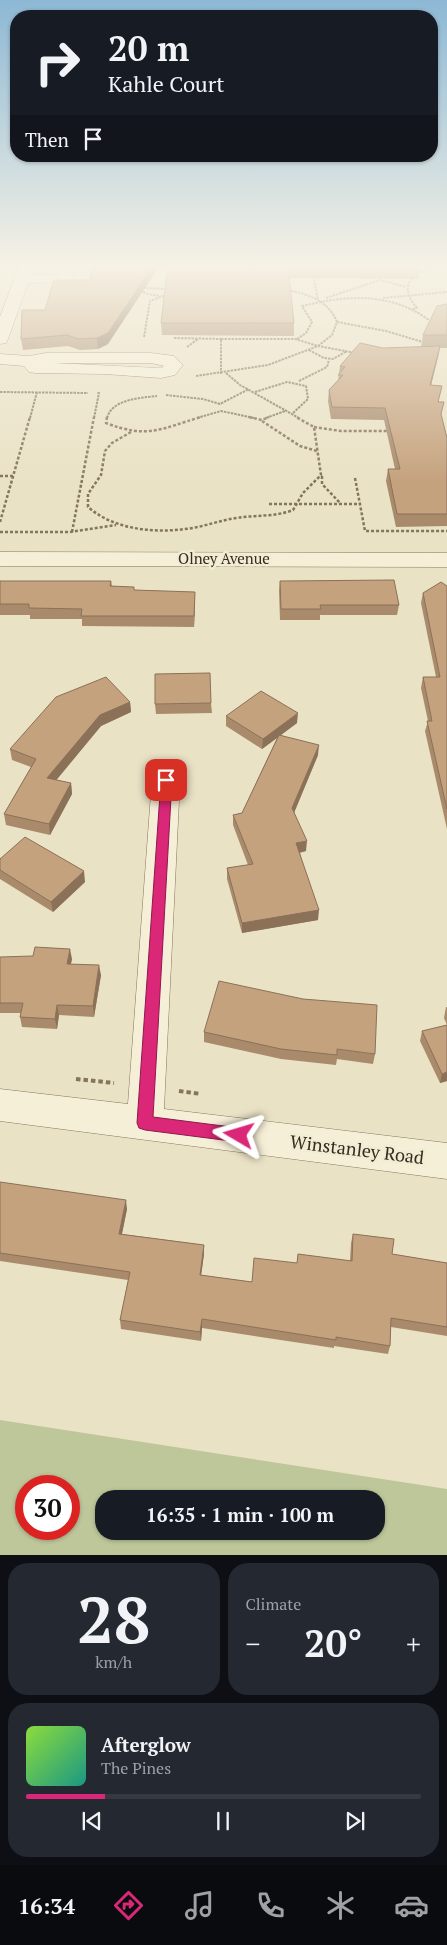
<!DOCTYPE html>
<meta charset="utf-8">
<style>
:root{--surface:#171b24;--page:#242831;--text:#f1f3f6;--muted:#9ea1a6;--line:#363941;--accent:#db2777}
body{margin:0;font-family:"PT Serif",serif;background:var(--page);color:var(--text);height:100vh;display:flex;flex-direction:column;font-size:19px;white-space:nowrap}
*{box-sizing:border-box;margin:0}
p{font-size:16px;color:var(--muted)}
.icon{flex:none;width:28px;height:28px;fill:none;stroke:currentColor;stroke-width:2;stroke-linecap:round;stroke-linejoin:round}
.map{position:relative;height:1555px;overflow:hidden}
.drawer{display:flex;flex-direction:column;gap:8px;padding:8px;background:#0d0f14;flex:1}
.drawer>*{flex:none}
.guide{position:absolute;left:10px;top:10px;width:428px;height:152px;border-radius:20px;box-shadow:0 1px 4px #0004;background:#171b24;color:var(--text);overflow:hidden}
.speed{position:absolute;left:15px;top:1475px;display:flex;gap:10px;font-size:25px;font-weight:700;text-align:center}
.speed>*{display:grid;place-content:center;width:65px;height:65px;border-radius:50%;background:var(--surface);box-shadow:0 1px 4px #0004;line-height:1}
.speed .limit{border:8px solid #d22;background:#fff;color:#111}
.pin{position:absolute;display:grid;place-items:center;width:42px;height:42px;color:#fff;margin:-21px;border-radius:10px;box-shadow:0 2px 8px #0006}
.me{position:absolute;width:55px;margin:-28px;rotate:277deg;stroke-linejoin:round;filter:drop-shadow(0 0 4px #0008)}
.turn{display:flex;align-items:center;gap:18px;height:105px;padding:0 15px;font-size:22px}
.turn .icon{width:65px;height:65px;stroke-width:2.5}
.turn b{display:block;font-size:35px;line-height:42px}
.then{display:flex;align-items:center;height:48px;padding:0 15px;background:#0003;gap:10px;font-size:19px}
.big{font-size:38px;font-weight:600;line-height:1.1}
.drawer .tile{flex:1;display:flex;flex-direction:column;justify-content:center;gap:8px;min-width:0;padding:0 18px;border-radius:20px;background:var(--page)}
.drawer .dial{align-items:center;gap:0}
.dial b{font-size:65px;line-height:1}
.song{display:flex;align-items:center;gap:15px}
.cover{width:60px;height:60px;border-radius:8px;background:linear-gradient(135deg,hsl(90 70% 55%),hsl(170 70% 35%))}
.played{height:5px;border-radius:2px;background:linear-gradient(90deg,var(--accent) 20%,var(--line) 20%)}
.keys{display:flex;justify-content:space-around;direction:ltr}
.heat{display:flex;justify-content:space-between;align-items:center;font-size:28px;direction:ltr}
.drawer .tiles{flex:1;display:grid;gap:8px;grid-template-columns:1fr 1fr}
.tile:last-child{grid-column:span 2}
.trip{position:absolute;left:95px;top:1490px;width:290px;height:50px;border-radius:20px;background:var(--surface);box-shadow:0 1px 4px #0004;font-weight:600;line-height:50px;text-align:center}
.tabs{display:flex;height:80px;justify-content:space-around;align-items:center;background:#090b0e;color:var(--muted)}
.tabs .icon{width:35px;height:35px}
.tabs .active{color:var(--accent)}
.tabs b{font-size:22px;color:var(--text)}
.map>svg:first-child{display:block}
</style>
<div class="map">
<svg width="447" height="1555" viewBox="0 0 447 1555">
<rect width="100%" height="100%" fill="#eae2c5"/>
<!-- green -->
<path fill="#bec79a" fill-rule="evenodd" d="M0 1420 447 1489V1555H0ZM26 1486H69V1529H26ZM104 1499H376V1531H104Z"/>
<g fill="none" stroke-linecap="round" stroke-linejoin="round">
<defs>
<path id="minor" d="M20 264H34L31 275H60L63 264H77L71 282 28 283 8 339 6 343 0 344V317Z
M46 353H151L174 356 183 365 175 375 161 378 105 374 35 373 29 372 24 366 0 364V354L29 356ZM53 363H151L164 366 161 368Z
M0 552 447 553V567L0 566Z
M166 770 176 773 180 780 164 1109 447 1143V1179L0 1121V1089L128 1104 152 780 156 773Z"/>
</defs>
<!-- minor casing -->
<use href="#minor" stroke="#84755d" stroke-width="1"/>
<!-- path-far2 -->
<path stroke="#84755d" stroke-width="2" stroke-dasharray="2.5 1" stroke-linecap="butt" d="M314 279 318 300
M143 288 170 289
M140 290 147 294 160 296
M326 298 380 280 406 287
M383 298 447 292
M413 309 417 308C394 281 418 271 443 264
M337 322 386 331 426 343
M144 337 150 301 168 294
M174 338 221 339
M297 339 306 333 312 322 302 306C347 295 390 292 429 320
M187 347 198 339
M309 350 324 358 333 359 347 351
M226 373 240 385 299 418
M221 374V339H295L318 346 332 335 337 322C328 300 309 295 288 290
M196 376 268 365 318 346 356 353
M299 381 327 367 329 360
M0 392 88 393
M255 392 287 382 306 386 308 399 292 414
M166 395 203 399 220 404 249 389
M30 418 37 392
M94 418 99 393H97
M107 418C112 399 140 398 157 396
M197 418 221 411 254 418
M266 418 285 411"/>
<!-- path-far1 -->
<path stroke="#84755d" stroke-width="2.5" stroke-dasharray="3 2" stroke-linecap="butt" d="M107 417 106 423C148 439 160 429 201 417
M249 417 262 420 269 417
M262 421 300 446 317 451
M314 427 341 431H391
M131 432 112 443 105 451 101 475 88 494V507C117 532 162 534 198 527 211 524 223 520 236 518 255 515 275 517 293 510L303 493 321 475 314 427 296 417
M0 476H13
M322 476V484L341 504
M355 478 365 531H447
M269 504H360
M0 522 30 417
M0 532H70L116 525
M72 532 94 417"/>
<!-- path -->
<path stroke="#84755d" stroke-width="4" stroke-dasharray="4.5 3" stroke-linecap="butt" d="M76 1079 114 1083
M179 1091 201 1094"/>
<!-- minor -->
<use href="#minor" fill="#f6efd8" fill-rule="evenodd"/>
</g>
<!-- wall -->
<path fill="#a98b6c" d="M168 264 420 267 419 279 289 278 294 323V336L162 335 161 323Z
M447 304V348H440L438 357 431 385 439 402 441 416 447 438V526L396 527 386 481 388 469H395L384 420 331 419 328 401 329 390 338 381 340 366 383 348 421 347 423 335Z
M45 310 108 344 98 349 80 350 68 346 23 350 21 339Z
M0 581H111L112 586 195 603 194 627 82 626V619H30V615H0Z
M280 581 399 605 397 615H320V620H280L279 591Z
M447 586V829L425 731 428 721 421 688 423 677H436L421 603 423 593Z
M130 702 131 712 101 726 56 780 71 783 72 794 50 835 6 825 4 814 31 767 12 760 10 749Z
M211 703 212 713 156 714 155 704Z
M226 716 297 723 281 735 318 755 294 812 306 851 300 853 318 920 242 933 227 879V868L248 865 233 825V815L242 813 277 738 262 749 226 726Z
M0 859 85 882 53 912 0 879Z
M0 957 72 959 71 964 101 975 94 1017 59 1015 57 1029 22 1027 20 1017 21 1013H0Z
M446 1007H447V1025L444 1018Z
M447 1025V1081L440 1083 420 1041 422 1031Z
M204 1032 375 1054 373 1064 337 1059 336 1065 281 1059 204 1042Z
M0 1182 127 1209 122 1234 204 1245V1254L201 1275 252 1282 297 1263 298 1254 350 1261 351 1243 353 1234 392 1254 447 1263V1336L391 1327 390 1346 388 1354 334 1346V1348L202 1328 201 1341 121 1329 120 1320 128 1280 0 1261Z"/>
<!-- shaded-wall -->
<path fill="#8a7158" d="M154 264H161L108 344 98 349 97 338Z
M440 346 438 357 428 397 430 385Z
M195 592V603L194 627V616Z
M130 702 131 712 101 726 49 789 47 778 100 715Z
M298 713 297 723 262 749 263 739Z
M319 745 318 755 292 818V808Z
M71 783 72 794 50 835 49 824Z
M307 841 306 851 295 853 296 843Z
M84 871 85 882 53 912 51 902Z
M319 910 318 920 242 933V923Z
M70 949 72 959 68 974 67 964Z
M99 965 101 975 94 1017 93 1006Z
M57 1005 59 1015 57 1029 55 1019Z
M447 1072V1081L440 1083 442 1074Z
M126 1200 127 1209 120 1243 119 1234Z
M204 1245V1254L200 1284V1275Z
M202 1319V1328L201 1341 200 1332Z"/>
<!-- building -->
<path fill="#c5a27e" stroke="#8a7158" d="M93 264H154L108 333 97 338 79 339 67 335 21 339 22 310H45L54 280H90Z
M168 264H419L420 267 288 266 294 323H161Z
M447 304V335H423L437 306Z
M360 343 383 348 440 346 430 385 442 386 438 402H444L441 414 447 438V514H397L388 469H400L385 408 332 407 329 390 343 375H338L345 367 340 366Z
M394 580 399 605H320L321 609H281L280 581Z
M0 581H111L110 586 134 587V590L195 592 194 616H81L82 609 29 608V604H0Z
M441 582 447 586V809L427 721H432L423 677H440L423 593Z
M210 673 211 703 155 704V674Z
M106 677 130 702 100 715 47 778 71 783 49 824 4 814 36 759 10 749 56 697Z
M261 691 298 713 263 739 226 716Z
M279 735 319 745 292 808 307 841 296 843 319 910 242 923 227 868 253 864 233 815 242 813Z
M25 837 84 871 51 902 0 870V859Z
M35 947 70 949 67 964 99 965 93 1006 57 1005 55 1019 20 1017 23 1003H0V957L33 956Z
M219 981 303 999 377 1005 375 1054 337 1049V1055L281 1049 204 1032Z
M447 1025V1072L442 1074 422 1031Z
M0 1182 126 1200 119 1234 204 1245 200 1275 252 1282 254 1258 297 1263 298 1254 352 1261 353 1234 394 1239 392 1254 447 1263V1327L391 1318 390 1346 336 1337V1340L202 1319 200 1332 120 1320 130 1272 0 1253Z"/>
<!-- sky -->
<linearGradient id="sky" x2="0" y2="1"><stop stop-color="#8db8d5"/><stop offset="0.55" stop-color="#f6f2e5"/><stop offset="1" stop-color="#f6f2e5" stop-opacity="0"/></linearGradient>
<rect width="447" height="482" fill="url(#sky)"/>
<!-- route -->
<path fill="#db2777" stroke="#8e194d" d="M166 776 172 780 153 1117 239 1128 245 1130 247 1135 245 1140 239 1142 145 1130 139 1128 137 1123 161 780Z"/>
<g text-anchor="middle" stroke-width="5" stroke-linejoin="round" paint-order="stroke">
<!-- street labels -->
<g font-size="15" fill="#352c1f" stroke="#f2ecd4">
<text x="224" y="564">Olney Avenue</text>
</g>
<!-- near-street labels -->
<g font-size="18" fill="#352c1f" stroke="#f2ecd4">
<text transform="translate(357 1150) rotate(7)" y="6">Winstanley Road</text>
</g>
</g>
</svg>
<div class="speed"><div class="limit">30</div></div>
<div class="pin" style="left:166px;top:780px;background:#d93025"><svg class="icon" aria-label="arrive" viewBox="0 0 24 24"><path d="M6 21V4h12l-3 4 3 4H6"/></svg></div>
<svg class="me" style="left:239px;top:1135px" viewBox="-20 -20 40 40"><path d="M0-17L14 15 0 8-14 15z" fill="#db2777" stroke="#fff" stroke-width="4"/></svg>
<div class="trip">16:35 · 1 min · 100 m</div>
<div class="guide">
<div class="turn"><svg class="icon" aria-label="right" viewBox="0 0 24 24"><path d="M7 20v-9h11M14 6l5 5-5 5"/></svg><div><b>20 m</b>Kahle Court</div></div>
<div class="then">Then<svg class="icon" aria-label="arrive" viewBox="0 0 24 24"><path d="M6 21V4h12l-3 4 3 4H6"/></svg></div>
</div>
</div>
<section class="drawer">
<div class="tiles">
<div class="tile dial"><b>28</b><p>km/h</p></div>
<div class="tile"><p>Climate</p>
<div class="heat"><a>−</a><b class="big">20°</b><a>+</a></div>
</div>
<div class="tile">
<div class="song"><i class="cover"></i><div><b>Afterglow</b><p>The Pines</p></div></div>
<div class="played"></div>
<div class="keys"><svg class="icon" aria-label="previous" viewBox="0 0 24 24"><path d="M18 5L8 12l10 7zM5 5v14"/></svg><svg class="icon" aria-label="pause" viewBox="0 0 24 24"><path d="M8 5v14M16 5v14"/></svg><svg class="icon" aria-label="next" viewBox="0 0 24 24"><path d="M6 5l10 7-10 7zM19 5v14"/></svg></div>
</div>
</div>
</section>
<nav class="tabs">
<b>16:34</b>
<svg class="icon active" aria-label="directions" viewBox="0 0 24 24"><path d="M12 3l9 9-9 9-9-9zM9 14v-3h6M13 9l2 2-2 2"/></svg>
<svg class="icon" aria-label="music" viewBox="0 0 24 24"><path d="M9 18V5l10-2v13"/><circle cx="6" cy="18" r="3"/><circle cx="16" cy="16" r="3"/></svg>
<svg class="icon" aria-label="phone" viewBox="0 0 24 24"><path d="M5 4h4l2 5-3 2q2 4 5 5l2-3 5 2v4C11 20 4 13 5 4z"/></svg>
<svg class="icon" aria-label="climate" viewBox="0 0 24 24"><path d="M12 3v18M4 7l16 10M4 17L20 7"/></svg>
<svg class="icon" aria-label="car" viewBox="0 0 24 24"><path d="M5 17H2v-5l4-1 3-4h7l3 4 3 1v5h-3M9 17h6M6 11h13"/><circle cx="7" cy="17" r="2"/><circle cx="17" cy="17" r="2"/></svg>
</nav>
